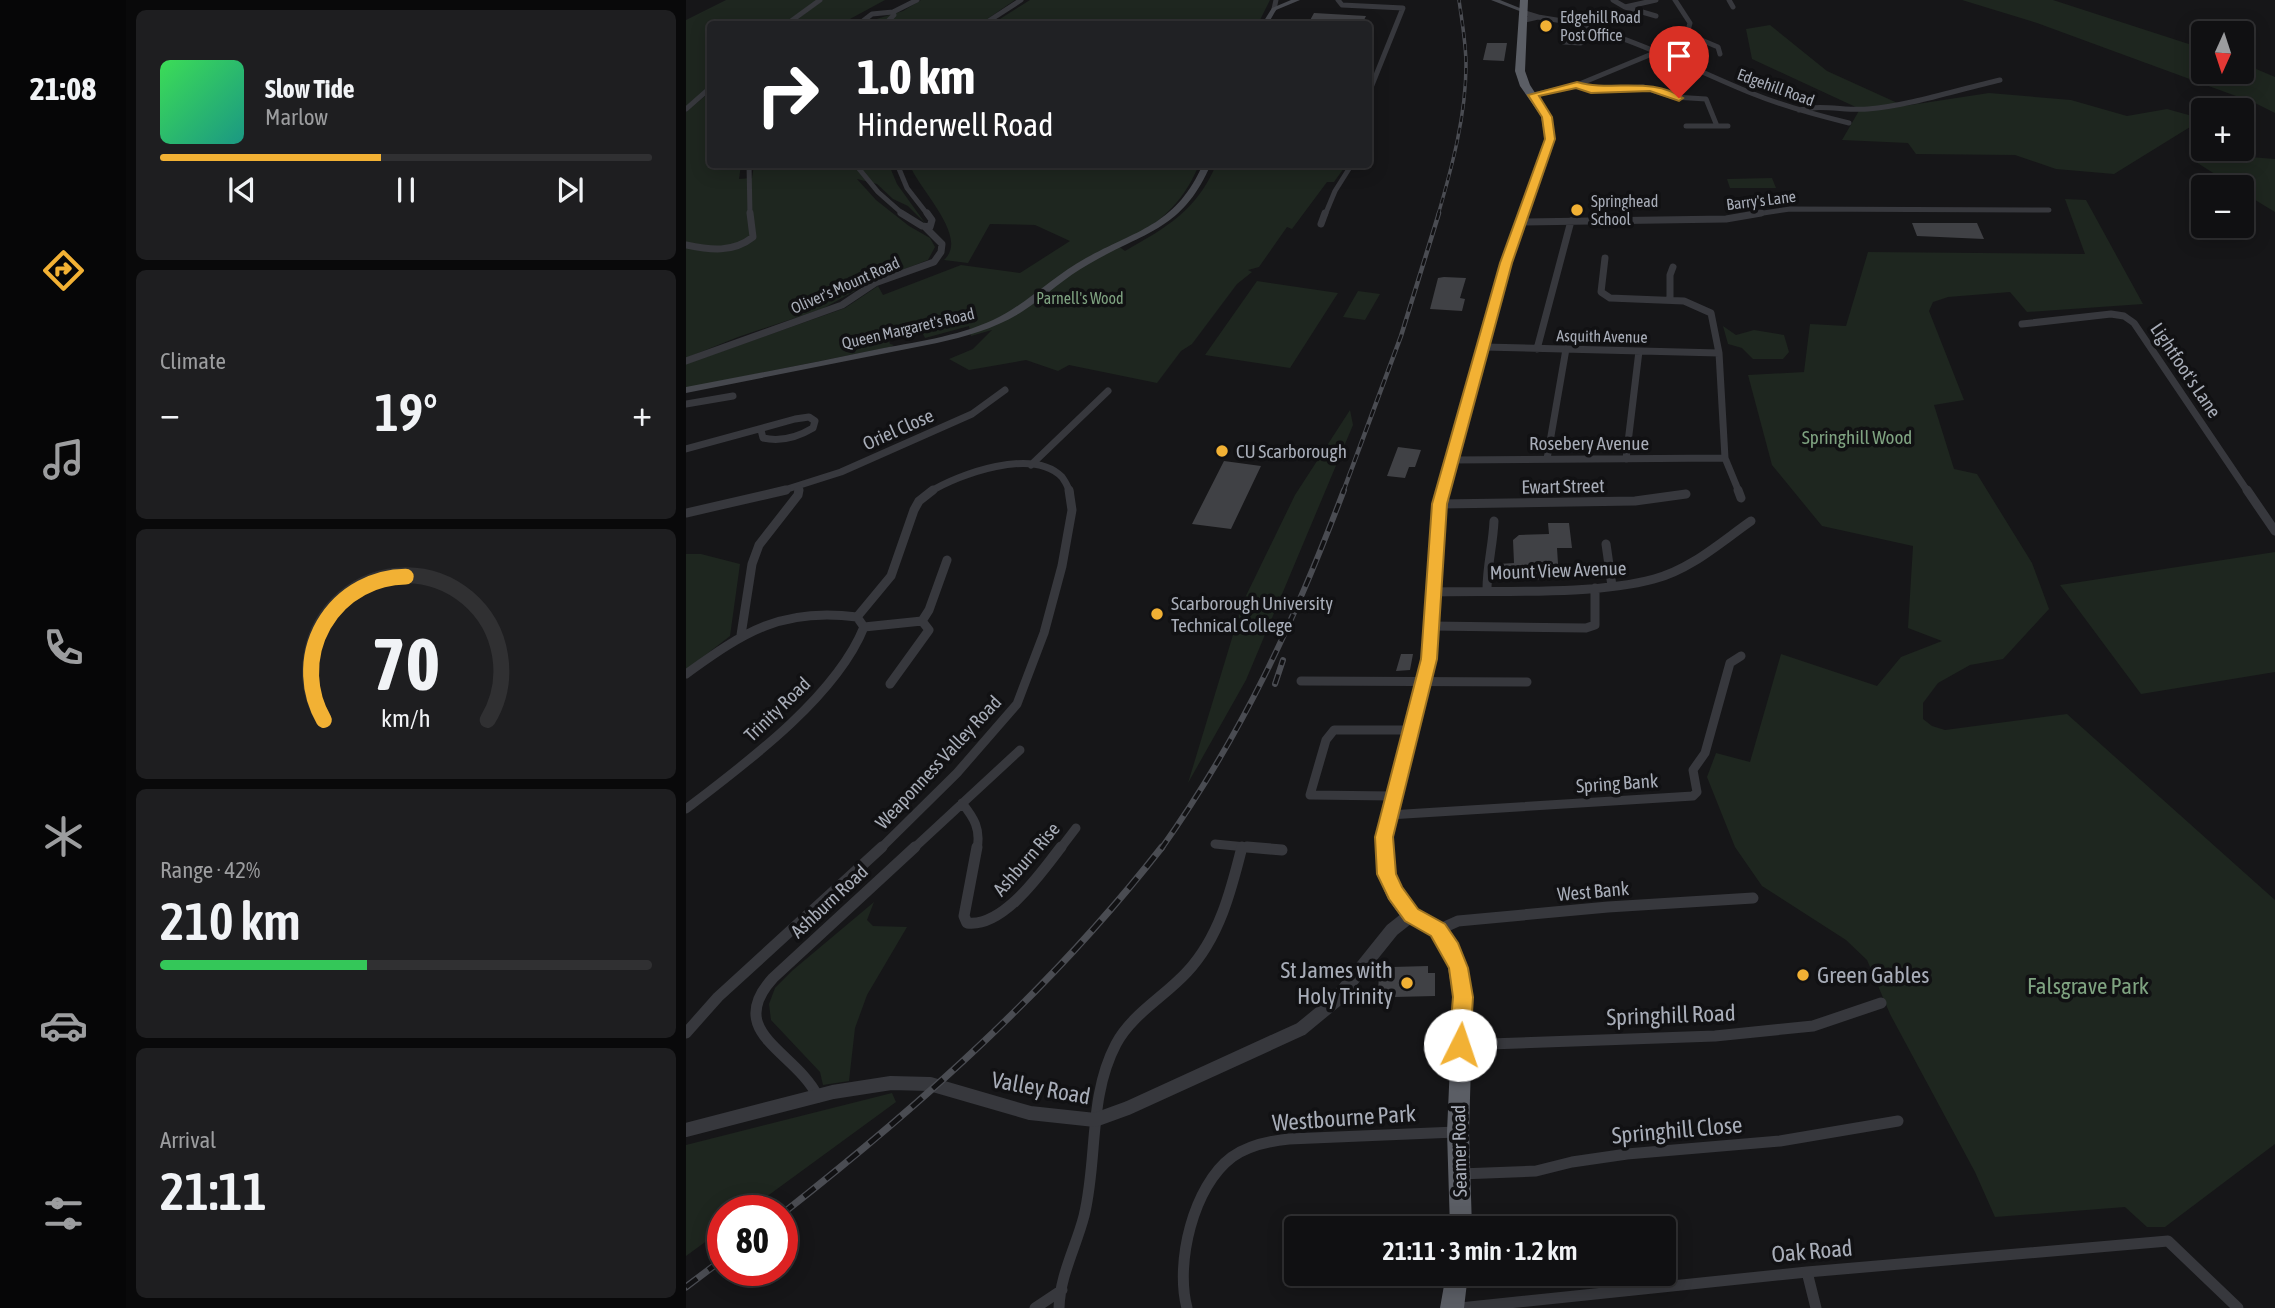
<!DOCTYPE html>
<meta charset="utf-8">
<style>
:root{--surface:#101012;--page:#1e1e20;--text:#f1f3f6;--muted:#9c9d9f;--line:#303032;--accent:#f2b134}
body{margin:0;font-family:"Asap Condensed",sans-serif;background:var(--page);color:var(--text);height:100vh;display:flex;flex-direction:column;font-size:26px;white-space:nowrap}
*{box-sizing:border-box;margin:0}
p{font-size:23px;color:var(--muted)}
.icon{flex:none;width:38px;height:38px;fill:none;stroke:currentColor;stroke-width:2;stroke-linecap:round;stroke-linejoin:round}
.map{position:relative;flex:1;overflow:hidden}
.sheet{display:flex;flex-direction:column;gap:10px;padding:10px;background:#09090a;width:560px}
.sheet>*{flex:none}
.top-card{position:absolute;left:21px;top:21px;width:665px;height:147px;border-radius:7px;box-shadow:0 4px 18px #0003,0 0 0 2px var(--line);background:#202124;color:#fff;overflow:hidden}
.needle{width:46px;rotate:183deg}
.tools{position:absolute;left:1505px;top:21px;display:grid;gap:14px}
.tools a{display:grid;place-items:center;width:63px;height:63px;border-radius:7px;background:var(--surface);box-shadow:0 4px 18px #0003,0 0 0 2px var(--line);font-size:35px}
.speed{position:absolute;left:21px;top:1195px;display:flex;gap:14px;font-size:35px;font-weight:700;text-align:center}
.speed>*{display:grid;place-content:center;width:91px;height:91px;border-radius:50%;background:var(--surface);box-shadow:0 4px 18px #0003,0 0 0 2px var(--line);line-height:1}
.speed .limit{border:10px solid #d22;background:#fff;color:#111}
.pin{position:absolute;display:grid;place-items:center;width:60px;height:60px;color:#fff;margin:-72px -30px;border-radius:50% 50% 50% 0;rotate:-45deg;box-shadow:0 0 7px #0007}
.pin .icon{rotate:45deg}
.me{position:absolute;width:77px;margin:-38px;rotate:4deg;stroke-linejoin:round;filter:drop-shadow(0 0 5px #0008)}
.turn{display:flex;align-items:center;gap:24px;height:147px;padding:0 35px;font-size:32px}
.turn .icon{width:91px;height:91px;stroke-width:2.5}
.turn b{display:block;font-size:49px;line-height:60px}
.big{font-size:52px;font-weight:600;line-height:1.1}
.sheet .card{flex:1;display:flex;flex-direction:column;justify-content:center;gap:10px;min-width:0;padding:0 24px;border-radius:10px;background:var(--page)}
.sheet .dial{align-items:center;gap:0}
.dial svg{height:182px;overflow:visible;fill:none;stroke:var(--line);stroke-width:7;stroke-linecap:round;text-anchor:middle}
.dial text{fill:var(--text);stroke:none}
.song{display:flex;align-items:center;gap:21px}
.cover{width:84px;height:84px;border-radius:10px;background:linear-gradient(135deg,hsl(130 70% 55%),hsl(170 70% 35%))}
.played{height:7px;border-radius:4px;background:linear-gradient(90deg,var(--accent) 45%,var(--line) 45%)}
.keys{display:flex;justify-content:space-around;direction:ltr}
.heat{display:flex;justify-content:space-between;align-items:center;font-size:38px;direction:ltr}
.charge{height:10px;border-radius:5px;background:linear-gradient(90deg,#34c759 42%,var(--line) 0)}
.trip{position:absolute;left:598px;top:1216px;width:392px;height:70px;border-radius:7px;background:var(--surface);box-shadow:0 4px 18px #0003,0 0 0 2px var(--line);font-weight:600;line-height:70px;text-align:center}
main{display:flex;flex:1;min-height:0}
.menu{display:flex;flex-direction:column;width:126px;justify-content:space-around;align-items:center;background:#060607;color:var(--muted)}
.menu .icon{width:49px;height:49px}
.menu .selected{color:var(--accent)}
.menu b{font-size:32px;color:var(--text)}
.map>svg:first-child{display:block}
</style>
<main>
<nav class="menu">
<b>21:08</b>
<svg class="icon selected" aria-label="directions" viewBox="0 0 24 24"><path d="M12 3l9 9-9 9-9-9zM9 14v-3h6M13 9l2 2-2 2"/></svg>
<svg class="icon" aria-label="music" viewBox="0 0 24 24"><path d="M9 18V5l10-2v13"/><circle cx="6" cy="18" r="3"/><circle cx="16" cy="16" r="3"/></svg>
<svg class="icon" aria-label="phone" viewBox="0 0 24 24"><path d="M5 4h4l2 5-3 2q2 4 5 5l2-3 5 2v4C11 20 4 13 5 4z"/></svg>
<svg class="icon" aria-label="climate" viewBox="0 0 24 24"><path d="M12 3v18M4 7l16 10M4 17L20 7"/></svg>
<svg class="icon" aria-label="car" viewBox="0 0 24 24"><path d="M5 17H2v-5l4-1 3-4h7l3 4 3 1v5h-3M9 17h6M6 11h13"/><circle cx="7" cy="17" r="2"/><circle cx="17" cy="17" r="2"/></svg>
<svg class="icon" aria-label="filters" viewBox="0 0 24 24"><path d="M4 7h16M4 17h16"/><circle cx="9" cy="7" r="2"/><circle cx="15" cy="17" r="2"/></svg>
</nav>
<section class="sheet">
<div class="card">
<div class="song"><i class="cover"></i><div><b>Slow Tide</b><p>Marlow</p></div></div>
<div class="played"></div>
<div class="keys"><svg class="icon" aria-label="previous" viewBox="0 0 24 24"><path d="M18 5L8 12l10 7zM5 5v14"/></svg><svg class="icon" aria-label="pause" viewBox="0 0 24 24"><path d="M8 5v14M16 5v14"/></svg><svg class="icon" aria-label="next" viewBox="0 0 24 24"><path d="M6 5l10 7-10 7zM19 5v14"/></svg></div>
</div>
<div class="card"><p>Climate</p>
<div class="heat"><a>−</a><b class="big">19°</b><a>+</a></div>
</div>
<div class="card dial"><svg viewBox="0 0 100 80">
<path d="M14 69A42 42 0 1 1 86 69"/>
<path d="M14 69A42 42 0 0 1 50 6" stroke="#f2b134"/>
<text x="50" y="56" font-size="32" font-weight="700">70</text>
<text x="50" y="72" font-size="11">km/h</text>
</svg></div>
<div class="card"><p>Range · 42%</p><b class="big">210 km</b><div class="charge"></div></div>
<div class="card"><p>Arrival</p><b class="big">21:11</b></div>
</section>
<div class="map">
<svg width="1589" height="1308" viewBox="0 0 1589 1308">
<rect width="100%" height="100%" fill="#161618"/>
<!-- green -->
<path fill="#1e261f" d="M40 0H131L99 24H24V85L0 107V20Z
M137 0H199L164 19 159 24H105Z
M235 0H329L294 24H182L187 20 217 11Z
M344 0H584L572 24H306Z
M1276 0H1367L1512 47 1517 50V72H1556V63L1589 77V113L1569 103 1351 23Z
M1084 25 1141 71 1218 106 1303 93 1385 100 1441 116 1481 109 1517 119 1428 174 1370 169 1329 155 1230 154 1222 143 1156 140 1174 109 1066 59 1060 29Z
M24 92V164L55 165 53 179 66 178 68 165H203L211 184 239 223 222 206 207 199 191 184 171 179 190 200 223 226 244 238 249 247 242 260 187 281 136 309 52 337 0 358V112Z
M1564 157 1589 159V212L1556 192V187H1549L1510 162Z
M637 164V167L658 168 648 182H641L606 229 601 227 573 267 562 270 566 272 551 284 506 344 495 351 471 383 383 365 372 371 340 360 283 370 263 359 287 349 306 330 285 336 283 326 239 338 237 334 203 341 204 344 208 345 204 347 0 388V364L159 308 192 286 197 295 275 265 334 273 384 241 349 225 304 224 282 263 258 260C284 237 232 189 224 165H513C495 207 472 224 432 246L439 251C481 227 510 211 530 165Z
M1086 178 1090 188H1044L1041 179Z
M1379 199 1400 200 1457 304 1341 312 1324 292 1262 297 1247 302 1243 311 1278 400 1248 405 1268 469 1291 474 1346 563 1363 609 1317 659 1284 665 1252 683 1237 703V719L1246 726 1259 730 1381 714 1589 900V1144L1479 1227H1461L1439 1207 1309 1217 1289 1172 1204 1014 1181 960 1160 940 1076 886 1049 847 1021 777 1030 753 1064 762 1095 654 1191 686 1215 657 1256 641 1222 628 1227 546 1136 526 1086 465 1062 375 1118 372 1124 324 1160 326 1182 252 1399 254Z
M571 281 652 293 604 368 519 355Z
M672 291 694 294 679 320 657 317Z
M1037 326 1050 335 1068 330 1098 335 1103 352 1097 359H1067L1056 348 1042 344Z
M664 410 667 425 560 680 502 783 557 602 609 495Z
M1589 552V672L1455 694 1374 585Z
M0 554H15L54 564 44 636 0 670Z
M188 902 181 920 187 926 221 927 181 995 169 1028 163 1081 137 1085 134 1072 85 1020 83 1004 89 988 107 970Z
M206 1093 210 1102 61 1211H37V1229L0 1256V1145Z"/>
<!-- building -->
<path fill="#404145" d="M628 13 680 16 676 24H622Z
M801 43H821L818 61 797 60Z
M1226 223H1291L1298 239 1231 236Z
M758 277 780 278 774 298 779 299 776 311 744 309 752 278Z
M712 447 735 450 729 467H723L719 478 701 476Z
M538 461 575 466 545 529 506 524Z
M862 523H883L886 548H871L873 579 812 580V564L828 563 827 540 833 535 863 534Z
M715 654H727L724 670 710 671Z
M742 966V973H749V996L708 997V991L692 992 693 974H706V967Z"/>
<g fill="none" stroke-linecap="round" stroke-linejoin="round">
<!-- minor-far3 -->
<path stroke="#37383d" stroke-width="5" d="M652 0 656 5 717 8 682 95
M927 0 939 7
M970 0 939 7 970 16
M1043 0 1047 7
M588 9 590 0
M207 12 231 0
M839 13 852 17 839 20
M852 17C929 27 994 64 1065 93 1097 106 1130 115 1163 123
M101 24 134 0
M173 24 186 14 207 12 208 15 199 24
M298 24 335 0
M1001 34 1032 47 1034 54
M877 42 895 43 916 29
M891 85 905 90 957 87 988 97 1020 99 1031 126
M847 95 891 85 990 44 1001 34 1004 23 989 0
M0 109 24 88
M1113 110C1136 104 1159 111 1182 109 1222 106 1274 89 1314 80
M1000 126H1042
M63 164 64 215
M169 164 192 192 218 215
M211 164 221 188 242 215
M639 215 649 191 666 164
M1064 215 1104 209 1363 210"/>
<!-- minor-far2 -->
<path stroke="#37383d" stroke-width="7" d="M215 213 236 226 244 227 246 220 241 213
M834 222 1040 219 1075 213
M635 224 639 213
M0 245C24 250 47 253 67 237L64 213
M919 258 915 292 924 298 998 301 1025 313 1033 353 1039 458 1053 492
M984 299V275L987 267
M1336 324 1425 314 1438 316 1448 323 1562 492
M798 347 1033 353
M851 349 885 221
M0 361 156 305 189 283 248 262 255 252 256 244 240 228
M0 404 47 396
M0 449 109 419 123 417 129 421 127 428C112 437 95 442 77 438L75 430
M861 459 880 349
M940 459 953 351
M767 460 1039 458
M345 465 422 391
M92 492 155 472 286 414 319 390
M112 492 113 487
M244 492C273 474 347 447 376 477 379 481 382 487 384 492"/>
<!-- minor-far1 -->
<path stroke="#37383d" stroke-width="9" d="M1052 490 1055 498
M1561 490 1589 531
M754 504 949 501 1000 494
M0 513 100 490
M920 544 926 586
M801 589C801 565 807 545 808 521
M747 592C814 590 904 596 968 579 1004 570 1035 542 1065 521
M171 617 205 576 228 510 233 501 247 490
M236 621 243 610 261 560
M746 626 900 628 909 625V588
M178 627 236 621 243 630 204 684
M55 635 66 564 73 545 112 495 113 490
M0 674C58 632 96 607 171 617
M615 681 841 682
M707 796 624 795 640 740 648 730H724
M276 803C288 818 295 829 291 849
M0 809C59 764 150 697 178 627L171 617
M703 815 1007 796 1011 792 1007 770 1019 753 1044 663 1055 656
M529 844 580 849
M194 849 271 773 331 704 358 633 376 566 386 510 383 490
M227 849 334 750
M374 849 390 828"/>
<!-- minor -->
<path stroke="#37383d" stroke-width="11" d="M291 847 278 916 281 923C317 928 355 873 375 847
M561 847 596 850
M752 930 772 921 922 907 1067 898
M0 1033 32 997 196 847
M774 1045 1029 1036 1127 1026 1195 1003
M132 1097C110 1051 37 1033 87 978L229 847
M774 1174 850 1171 886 1162 941 1154 1094 1141 1212 1121
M1121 1272 1130 1308
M349 1308 376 1290
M373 1308C374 1275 390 1247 398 1216 412 1159 402 1097 430 1044 446 1014 478 997 501 972 533 938 545 891 556 847
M501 1308C489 1263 507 1186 546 1157 563 1145 583 1141 603 1139L770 1132
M774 1308 1121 1272 1482 1241 1552 1308"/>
<!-- tertiary -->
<path stroke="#37383d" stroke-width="14" d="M0 1130 147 1092 205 1083 244 1084 344 1113 409 1120 442 1108 615 1029 649 1001 706 930 725 915"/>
<!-- secondary -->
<path fill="#45474d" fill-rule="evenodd" d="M605 0H614L590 10 582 24H576L586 8Z
M805 0H814L841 11 836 12Z
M517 164H525C496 231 459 231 403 264 379 277 360 296 337 311 311 328 281 336 251 343L0 393V387C63 375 126 363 188 350 228 342 270 337 307 320 341 304 367 276 400 258 453 229 490 225 517 164Z"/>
<!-- trunk -->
<path fill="#5b5e65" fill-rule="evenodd" d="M834 0H842L839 71 844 85 864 116 869 139 826 263 761 504 751 659 707 837 709 874 716 887 732 909 759 924 772 943 782 968 787 997 783 1132 786 1228H764L761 1132 767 997 762 968 757 953 745 936 718 921 702 899 691 874 689 837 735 659 747 504 814 263 859 139 855 116 834 86 829 71Z
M760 1274H782L778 1308H754Z"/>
<defs>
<path id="rail-far3" d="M752 215C766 167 780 115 780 65 780 43 776 22 773 0"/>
<path id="rail-far2" d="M657 492 715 336 753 213"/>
<path id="rail-far1" d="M589 684 597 660
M475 849C557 733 608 622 658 490"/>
<path id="rail" d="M96 1214C236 1104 366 988 476 847
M0 1287 37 1259"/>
</defs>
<!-- rail-far3 casing -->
<use href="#rail-far3" stroke="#4a4c52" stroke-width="3.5"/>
<!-- rail-far2 casing -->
<use href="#rail-far2" stroke="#4a4c52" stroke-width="4.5"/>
<!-- rail-far1 casing -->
<use href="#rail-far1" stroke="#4a4c52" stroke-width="6"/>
<!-- rail casing -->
<use href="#rail" stroke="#4a4c52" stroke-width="7"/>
<!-- rail-far3 -->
<use href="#rail-far3" stroke="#111113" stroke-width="2" stroke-dasharray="6" stroke-linecap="butt"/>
<!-- rail-far2 -->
<use href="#rail-far2" stroke="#111113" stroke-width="2.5" stroke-dasharray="8" stroke-linecap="butt"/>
<!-- rail-far1 -->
<use href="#rail-far1" stroke="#111113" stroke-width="3.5" stroke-dasharray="10" stroke-linecap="butt"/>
<!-- rail -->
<use href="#rail" stroke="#111113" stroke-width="4.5" stroke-dasharray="14" stroke-linecap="butt"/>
</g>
<!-- route -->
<path fill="#f2b134" stroke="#9d7322" stroke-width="2" d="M891 82C925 92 966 76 997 98L993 101 964 91 905 93 890 88 853 96 866 117 869 139 826 263 761 504 751 659 707 837 710 874 716 887 732 909 759 924 772 943 782 968 787 997 784 1045 781 1052 774 1055 766 1052 763 1045 767 997 763 968 745 936 719 921 703 899 691 874 689 837 735 659 746 504 814 263 859 139 856 117 842 95Z"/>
<!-- markers -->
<g fill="#f2b134" stroke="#111113" stroke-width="2.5">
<circle cx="860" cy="26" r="7"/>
<circle cx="891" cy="210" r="7"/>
<circle cx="536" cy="451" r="7"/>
<circle cx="471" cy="614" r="7"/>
<circle cx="1117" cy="975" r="7"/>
<circle cx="721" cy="983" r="7"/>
</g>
<g text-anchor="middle" stroke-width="7" stroke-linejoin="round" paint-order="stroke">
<!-- far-poi labels -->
<g font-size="16" fill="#a8adb8" stroke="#111113" text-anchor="start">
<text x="874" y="23">Edgehill Road<tspan x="874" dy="18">Post Office</tspan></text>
<text x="905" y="207">Springhead<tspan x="905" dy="18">School</tspan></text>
</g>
<!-- far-street labels -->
<g font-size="16" fill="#a8adb8" stroke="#111113">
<text transform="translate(1090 87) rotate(20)" y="6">Edgehill Road</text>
<text transform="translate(1075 200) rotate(-7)" y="6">Barry's Lane</text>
<text transform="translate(159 285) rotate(-24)" y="6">Oliver's Mount Road</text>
<text transform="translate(222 328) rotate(-13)" y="6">Queen Margaret's Road</text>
<text transform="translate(916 336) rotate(1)" y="6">Asquith Avenue</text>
</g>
<!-- far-park labels -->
<g font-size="16" fill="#7fa381" stroke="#111113">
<text x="394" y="304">Parnell's Wood</text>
</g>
<!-- street labels -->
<g font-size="19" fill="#a8adb8" stroke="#111113">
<text transform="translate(1500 370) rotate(56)" y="7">Lightfoot's Lane</text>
<text transform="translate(212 429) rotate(-24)" y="7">Oriel Close</text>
<text x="903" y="450">Rosebery Avenue</text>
<text transform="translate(877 486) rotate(-1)" y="7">Ewart Street</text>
<text transform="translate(872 570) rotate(-2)" y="7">Mount View Avenue</text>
<text transform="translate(91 709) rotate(-44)" y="7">Trinity Road</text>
<text transform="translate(252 762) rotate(-47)" y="7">Weaponness Valley Road</text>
<text transform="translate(931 783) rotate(-4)" y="7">Spring Bank</text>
<text transform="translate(340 859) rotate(-49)" y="7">Ashburn Rise</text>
<text transform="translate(907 891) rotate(-5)" y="7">West Bank</text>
<text transform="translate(143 901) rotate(-43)" y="7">Ashburn Road</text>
<text transform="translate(773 1151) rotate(-91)" y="7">Seamer Road</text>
</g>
<!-- park labels -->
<g font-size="19" fill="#7fa381" stroke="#111113">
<text x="1171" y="444">Springhill Wood</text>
</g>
<!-- poi labels -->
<g font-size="19" fill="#a8adb8" stroke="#111113" text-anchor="start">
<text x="550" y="458">CU Scarborough</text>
<text x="485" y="610">Scarborough University<tspan x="485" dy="22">Technical College</tspan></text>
</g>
<!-- near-poi labels -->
<g font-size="23" fill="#a8adb8" stroke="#111113" text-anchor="end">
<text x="707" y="978">St James with<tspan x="707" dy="26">Holy Trinity</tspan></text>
<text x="1131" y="983" text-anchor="start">Green Gables</text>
</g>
<!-- near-park labels -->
<g font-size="23" fill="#7fa381" stroke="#111113">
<text x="1402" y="994">Falsgrave Park</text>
</g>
<!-- near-street labels -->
<g font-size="23" fill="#a8adb8" stroke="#111113">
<text transform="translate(985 1015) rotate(-2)" y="8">Springhill Road</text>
<text transform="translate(355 1088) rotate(10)" y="8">Valley Road</text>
<text transform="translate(658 1118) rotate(-4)" y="8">Westbourne Park</text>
<text transform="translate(991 1130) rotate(-5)" y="8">Springhill Close</text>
<text transform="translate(1126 1251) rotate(-5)" y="8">Oak Road</text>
</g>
</g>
</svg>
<div class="tools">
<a><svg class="needle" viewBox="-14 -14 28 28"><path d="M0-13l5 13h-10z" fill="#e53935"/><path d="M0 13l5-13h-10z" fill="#9c9d9f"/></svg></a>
<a>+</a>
<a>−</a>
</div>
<div class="speed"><div class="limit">80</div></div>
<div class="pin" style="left:993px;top:98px;background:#d93025"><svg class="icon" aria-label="arrive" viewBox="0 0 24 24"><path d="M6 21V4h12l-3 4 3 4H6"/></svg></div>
<svg class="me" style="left:774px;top:1045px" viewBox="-20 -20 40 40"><circle r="19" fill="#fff"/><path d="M0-13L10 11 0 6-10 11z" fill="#f2b134"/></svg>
<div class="trip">21:11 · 3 min · 1.2 km</div>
<div class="top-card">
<div class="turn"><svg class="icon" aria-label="right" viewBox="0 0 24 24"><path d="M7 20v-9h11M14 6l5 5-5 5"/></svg><div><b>1.0 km</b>Hinderwell Road</div></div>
</div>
</div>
</main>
